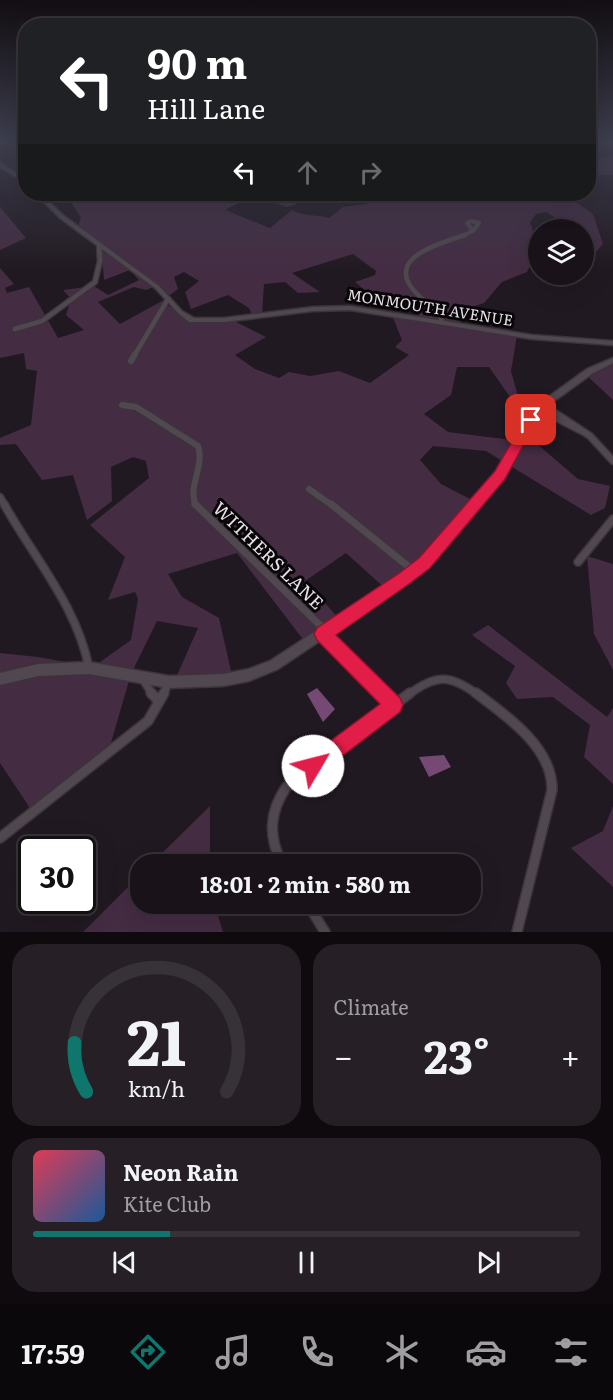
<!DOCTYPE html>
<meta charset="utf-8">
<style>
:root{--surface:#191319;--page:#262026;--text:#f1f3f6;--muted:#9f9ea2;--line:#373238;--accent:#0f766e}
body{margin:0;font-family:Literata,serif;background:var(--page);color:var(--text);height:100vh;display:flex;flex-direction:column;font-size:22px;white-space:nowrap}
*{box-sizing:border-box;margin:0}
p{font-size:20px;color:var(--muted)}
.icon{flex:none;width:33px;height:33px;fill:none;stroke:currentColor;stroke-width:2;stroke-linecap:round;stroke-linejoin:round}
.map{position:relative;height:932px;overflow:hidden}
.details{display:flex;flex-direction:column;gap:12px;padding:12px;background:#0e0a0e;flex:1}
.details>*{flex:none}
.banner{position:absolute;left:18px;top:18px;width:578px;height:183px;border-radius:24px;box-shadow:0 6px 24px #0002,0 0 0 2px var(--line);background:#202124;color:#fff;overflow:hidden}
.controls{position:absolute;left:528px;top:219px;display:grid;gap:12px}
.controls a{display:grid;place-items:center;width:66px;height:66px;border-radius:50%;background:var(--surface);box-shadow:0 6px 24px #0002,0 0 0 2px var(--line);font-size:30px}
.speed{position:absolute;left:18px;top:836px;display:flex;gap:12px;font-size:30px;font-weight:700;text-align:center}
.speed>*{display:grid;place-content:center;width:78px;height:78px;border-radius:50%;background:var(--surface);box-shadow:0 6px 24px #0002,0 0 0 2px var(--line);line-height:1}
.speed .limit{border:3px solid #111;border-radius:9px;background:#fff;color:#111}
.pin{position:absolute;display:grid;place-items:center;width:51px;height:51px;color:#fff;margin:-26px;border-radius:12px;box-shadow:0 3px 9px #0006}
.me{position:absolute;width:66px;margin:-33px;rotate:53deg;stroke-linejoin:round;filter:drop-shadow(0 0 4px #0008)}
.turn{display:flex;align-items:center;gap:21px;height:126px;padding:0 30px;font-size:27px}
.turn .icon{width:78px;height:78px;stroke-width:2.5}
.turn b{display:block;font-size:42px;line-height:51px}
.lanes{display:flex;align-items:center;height:57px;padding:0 30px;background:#0003;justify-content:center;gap:30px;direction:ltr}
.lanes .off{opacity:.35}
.big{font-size:45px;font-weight:700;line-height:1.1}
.details .card{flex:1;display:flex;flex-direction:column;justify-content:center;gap:9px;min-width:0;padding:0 21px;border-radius:24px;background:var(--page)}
.details .dial{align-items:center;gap:0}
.dial svg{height:156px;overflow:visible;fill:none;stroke:var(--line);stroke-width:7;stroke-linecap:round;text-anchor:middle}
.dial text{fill:var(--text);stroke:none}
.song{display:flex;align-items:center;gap:18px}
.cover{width:72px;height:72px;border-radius:9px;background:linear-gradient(135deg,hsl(350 70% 55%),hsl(210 70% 35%))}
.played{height:6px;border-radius:3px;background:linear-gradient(90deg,var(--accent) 25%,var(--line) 25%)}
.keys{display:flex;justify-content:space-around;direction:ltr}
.heat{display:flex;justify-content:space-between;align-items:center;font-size:33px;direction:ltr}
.details .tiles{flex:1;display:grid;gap:12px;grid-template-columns:1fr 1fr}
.card:last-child{grid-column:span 2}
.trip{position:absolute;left:130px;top:854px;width:351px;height:60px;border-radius:24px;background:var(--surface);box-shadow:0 6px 24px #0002,0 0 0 2px var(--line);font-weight:700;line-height:60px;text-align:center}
.tab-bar{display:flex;height:96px;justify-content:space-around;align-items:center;background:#0a080a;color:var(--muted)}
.tab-bar .icon{width:42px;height:42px}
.tab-bar .current{color:var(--accent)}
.tab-bar b{font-size:27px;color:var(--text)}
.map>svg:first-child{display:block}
</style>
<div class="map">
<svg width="613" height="932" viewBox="0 0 613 932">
<rect width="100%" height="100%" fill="#211921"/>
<!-- green -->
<path fill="#442c43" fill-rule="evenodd" d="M613 156V175H588V166L602 158Z
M66 194H330L334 196 331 199 302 196 295 205 287 207 254 195 225 210 270 228 292 210C305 217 316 214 329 218L343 207 368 204 347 194H568L574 201 593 214 603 244 590 259 584 254V230L553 229 550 227 554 217 546 212 536 214 530 222 536 240 529 247 534 257 527 272 502 282 484 303 460 311V325L517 335 511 371 520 403 536 411 529 424 489 367H457L451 395 424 414 448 432 536 443 578 479 610 486 605 508 591 515 486 451 433 446 420 460 441 484 476 502 421 567 387 590 346 553 305 581 342 622 308 646 237 553 168 574 182 597 219 618 233 680 174 682 198 628 157 621 131 674 108 753 32 811 0 763V653L38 657 93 667 131 640 138 599 135 592 108 600 125 557 90 525 149 478 146 461 133 457 111 467 112 501 87 520 73 475 42 480 16 444 0 445V438L31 425 37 371 26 369 24 353 0 358V268L14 284 5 288 7 293 29 287 58 338 84 330 66 315 71 299 63 290 94 286 108 295 139 280 130 270 104 280 101 246 77 229 81 218ZM353 254 376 271 375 275 355 282 367 292 408 298 420 305 419 318 391 313 402 340 395 347 409 355 370 383 339 371 310 376 289 372 279 378 255 369 235 355 266 337 230 319 192 323 162 301 120 324 98 302 134 287 146 290 154 287 166 298 178 289 174 277 184 272 199 281 185 292 191 309 228 295 249 308 253 317 262 315 264 284 285 282 298 293 320 292 292 273Z
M0 207 26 238 0 250Z
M613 359V400L584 373Z
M587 556 613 564V670L594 634Z
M488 625 607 717 613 708V784L584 757 590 725 553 697 517 699 506 683 515 666 472 635Z
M210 806V864H151Z
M613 806V887L571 848 603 831Z
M141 874V903H214L223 932H83Z"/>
<!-- water -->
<path fill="#754973" d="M317 688 335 709 323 722 307 694Z
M444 755 451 767 429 777 419 757Z"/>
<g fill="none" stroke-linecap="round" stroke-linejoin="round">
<defs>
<path id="street-far4" d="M471 221 479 223 473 231 467 223Z
M460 237 473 231"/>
<path id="street-far3" d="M442 322C439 307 427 304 418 295 381 259 438 244 465 235
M15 329 42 321 95 282 100 261 99 244
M134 356 168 299"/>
<path id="street-far2" d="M131 361 135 354
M122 405 136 407 198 446C205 467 187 486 196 506
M543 405 590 436 613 461
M539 409 582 431
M309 489 333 506
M0 497 5 506"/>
<path id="street-far1" d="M4 504C34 558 77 606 89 668
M195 504 326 631
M331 504 414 571
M578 562 613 519
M323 634 384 695
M142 678 153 695
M163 695 169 682
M408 695C436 674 450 674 478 695"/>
<path id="street" d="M151 693 159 701
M382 693 394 705
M476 693C507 716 553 748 552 790L517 932
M0 838 148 721 164 693
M282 864C268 836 269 812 287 786L410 693
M307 903 325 932"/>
<path id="secondary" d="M0 163 26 179V183L0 167Z
M36 194H41L64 216 159 286 182 311 194 318H224L313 307 350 306 532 335 613 341V345L532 339 350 310 313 311 224 322H189L178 313 155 288 60 218Z
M613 358V363L593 373 546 407 534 422 503 478 428 566 408 582 278 669 249 681 223 686 169 688 89 674 38 676 0 685V673L38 664 89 662 169 676 223 674 249 669 270 661 400 576 420 560 497 472 528 418 540 403 587 369Z"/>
</defs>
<!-- street-far4 casing -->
<use href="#street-far4" stroke="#3b353a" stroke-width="5"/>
<!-- street-far3 casing -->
<use href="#street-far3" stroke="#3b353a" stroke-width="7"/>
<!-- street-far2 casing -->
<use href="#street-far2" stroke="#3b353a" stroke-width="9"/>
<!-- street-far1 casing -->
<use href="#street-far1" stroke="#3b353a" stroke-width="10"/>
<!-- street casing -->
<use href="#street" stroke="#3b353a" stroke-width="12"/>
<!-- secondary casing -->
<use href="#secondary" stroke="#3b353a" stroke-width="3"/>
<!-- street-far4 -->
<use href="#street-far4" stroke="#514750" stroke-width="4"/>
<!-- street-far3 -->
<use href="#street-far3" stroke="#514750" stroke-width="4.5"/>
<!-- street-far2 -->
<use href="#street-far2" stroke="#514750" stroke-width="6"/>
<!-- street-far1 -->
<use href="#street-far1" stroke="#514750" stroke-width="7"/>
<!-- street -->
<use href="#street" stroke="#514750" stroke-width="9"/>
<!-- secondary -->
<use href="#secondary" fill="#514750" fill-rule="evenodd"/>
</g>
<!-- sky -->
<linearGradient id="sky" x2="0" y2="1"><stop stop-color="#120e12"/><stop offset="0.52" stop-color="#3d3e4e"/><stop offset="1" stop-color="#3d3e4e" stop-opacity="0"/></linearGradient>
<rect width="613" height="272" fill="url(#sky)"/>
<!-- route -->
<path fill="#e11d48" stroke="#92132f" stroke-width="1.5" d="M531 416 537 420 505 479 430 568 409 584 336 635 400 698 403 705 400 712 320 773 313 776 306 773 303 766 306 759 380 704 317 640 314 634 317 628 398 574 419 558 495 471 526 417Z"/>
<g text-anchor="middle" stroke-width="6" stroke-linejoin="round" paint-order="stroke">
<!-- far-street labels -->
<g font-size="15" fill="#e7e1e6" stroke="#090609">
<text transform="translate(430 308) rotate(9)" y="5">MONMOUTH AVENUE</text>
</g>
<!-- street labels -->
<g font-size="18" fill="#e7e1e6" stroke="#090609">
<text transform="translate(268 556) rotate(44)" y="6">WITHERS LANE</text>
</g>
</g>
</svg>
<div class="controls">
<a><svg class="icon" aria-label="layers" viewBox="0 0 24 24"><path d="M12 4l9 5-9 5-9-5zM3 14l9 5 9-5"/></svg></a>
</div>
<div class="speed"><div class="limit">30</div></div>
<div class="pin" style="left:531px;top:420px;background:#d93025"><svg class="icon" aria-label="arrive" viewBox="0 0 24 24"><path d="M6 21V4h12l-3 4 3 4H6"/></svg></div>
<svg class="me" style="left:313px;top:766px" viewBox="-20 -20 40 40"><circle r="19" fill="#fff"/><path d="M0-13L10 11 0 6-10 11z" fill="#e11d48"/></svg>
<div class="trip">18:01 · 2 min · 580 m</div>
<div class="banner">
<div class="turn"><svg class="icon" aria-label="left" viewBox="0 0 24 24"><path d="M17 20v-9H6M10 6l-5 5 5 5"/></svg><div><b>90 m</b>Hill Lane</div></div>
<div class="lanes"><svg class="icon" aria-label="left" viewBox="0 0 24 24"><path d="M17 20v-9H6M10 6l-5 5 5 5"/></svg><svg class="icon off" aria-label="ahead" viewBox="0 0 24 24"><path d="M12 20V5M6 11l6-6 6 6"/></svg><svg class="icon off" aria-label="right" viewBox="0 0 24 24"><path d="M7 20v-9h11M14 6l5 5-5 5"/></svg></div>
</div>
</div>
<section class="details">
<div class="tiles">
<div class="card dial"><svg viewBox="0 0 100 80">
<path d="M14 69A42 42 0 1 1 86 69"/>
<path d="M14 69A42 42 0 0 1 8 44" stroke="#0f766e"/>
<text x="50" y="56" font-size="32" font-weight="700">21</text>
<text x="50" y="72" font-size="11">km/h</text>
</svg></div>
<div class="card"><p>Climate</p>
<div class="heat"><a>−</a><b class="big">23°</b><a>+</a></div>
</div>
<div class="card">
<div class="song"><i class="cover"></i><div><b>Neon Rain</b><p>Kite Club</p></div></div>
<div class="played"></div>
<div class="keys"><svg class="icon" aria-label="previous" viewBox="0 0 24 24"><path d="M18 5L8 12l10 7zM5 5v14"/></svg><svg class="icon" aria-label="pause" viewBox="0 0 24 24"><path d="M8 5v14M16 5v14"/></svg><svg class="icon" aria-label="next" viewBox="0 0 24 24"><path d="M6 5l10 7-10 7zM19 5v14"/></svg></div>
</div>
</div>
</section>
<nav class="tab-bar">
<b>17:59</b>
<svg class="icon current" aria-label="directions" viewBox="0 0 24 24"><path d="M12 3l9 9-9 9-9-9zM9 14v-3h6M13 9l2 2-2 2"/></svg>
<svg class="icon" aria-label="music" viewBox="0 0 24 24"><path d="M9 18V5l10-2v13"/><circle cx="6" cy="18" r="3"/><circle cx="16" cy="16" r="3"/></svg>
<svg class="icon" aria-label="phone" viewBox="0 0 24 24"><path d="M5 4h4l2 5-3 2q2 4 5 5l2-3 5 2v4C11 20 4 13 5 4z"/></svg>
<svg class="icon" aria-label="climate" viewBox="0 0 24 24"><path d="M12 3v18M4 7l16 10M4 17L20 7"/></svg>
<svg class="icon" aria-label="car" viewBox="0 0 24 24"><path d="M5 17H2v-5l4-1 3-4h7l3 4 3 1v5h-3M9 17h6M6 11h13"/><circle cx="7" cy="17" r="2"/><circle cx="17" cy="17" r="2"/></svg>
<svg class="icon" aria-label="filters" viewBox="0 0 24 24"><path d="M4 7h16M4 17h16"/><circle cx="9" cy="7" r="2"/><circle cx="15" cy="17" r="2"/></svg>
</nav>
